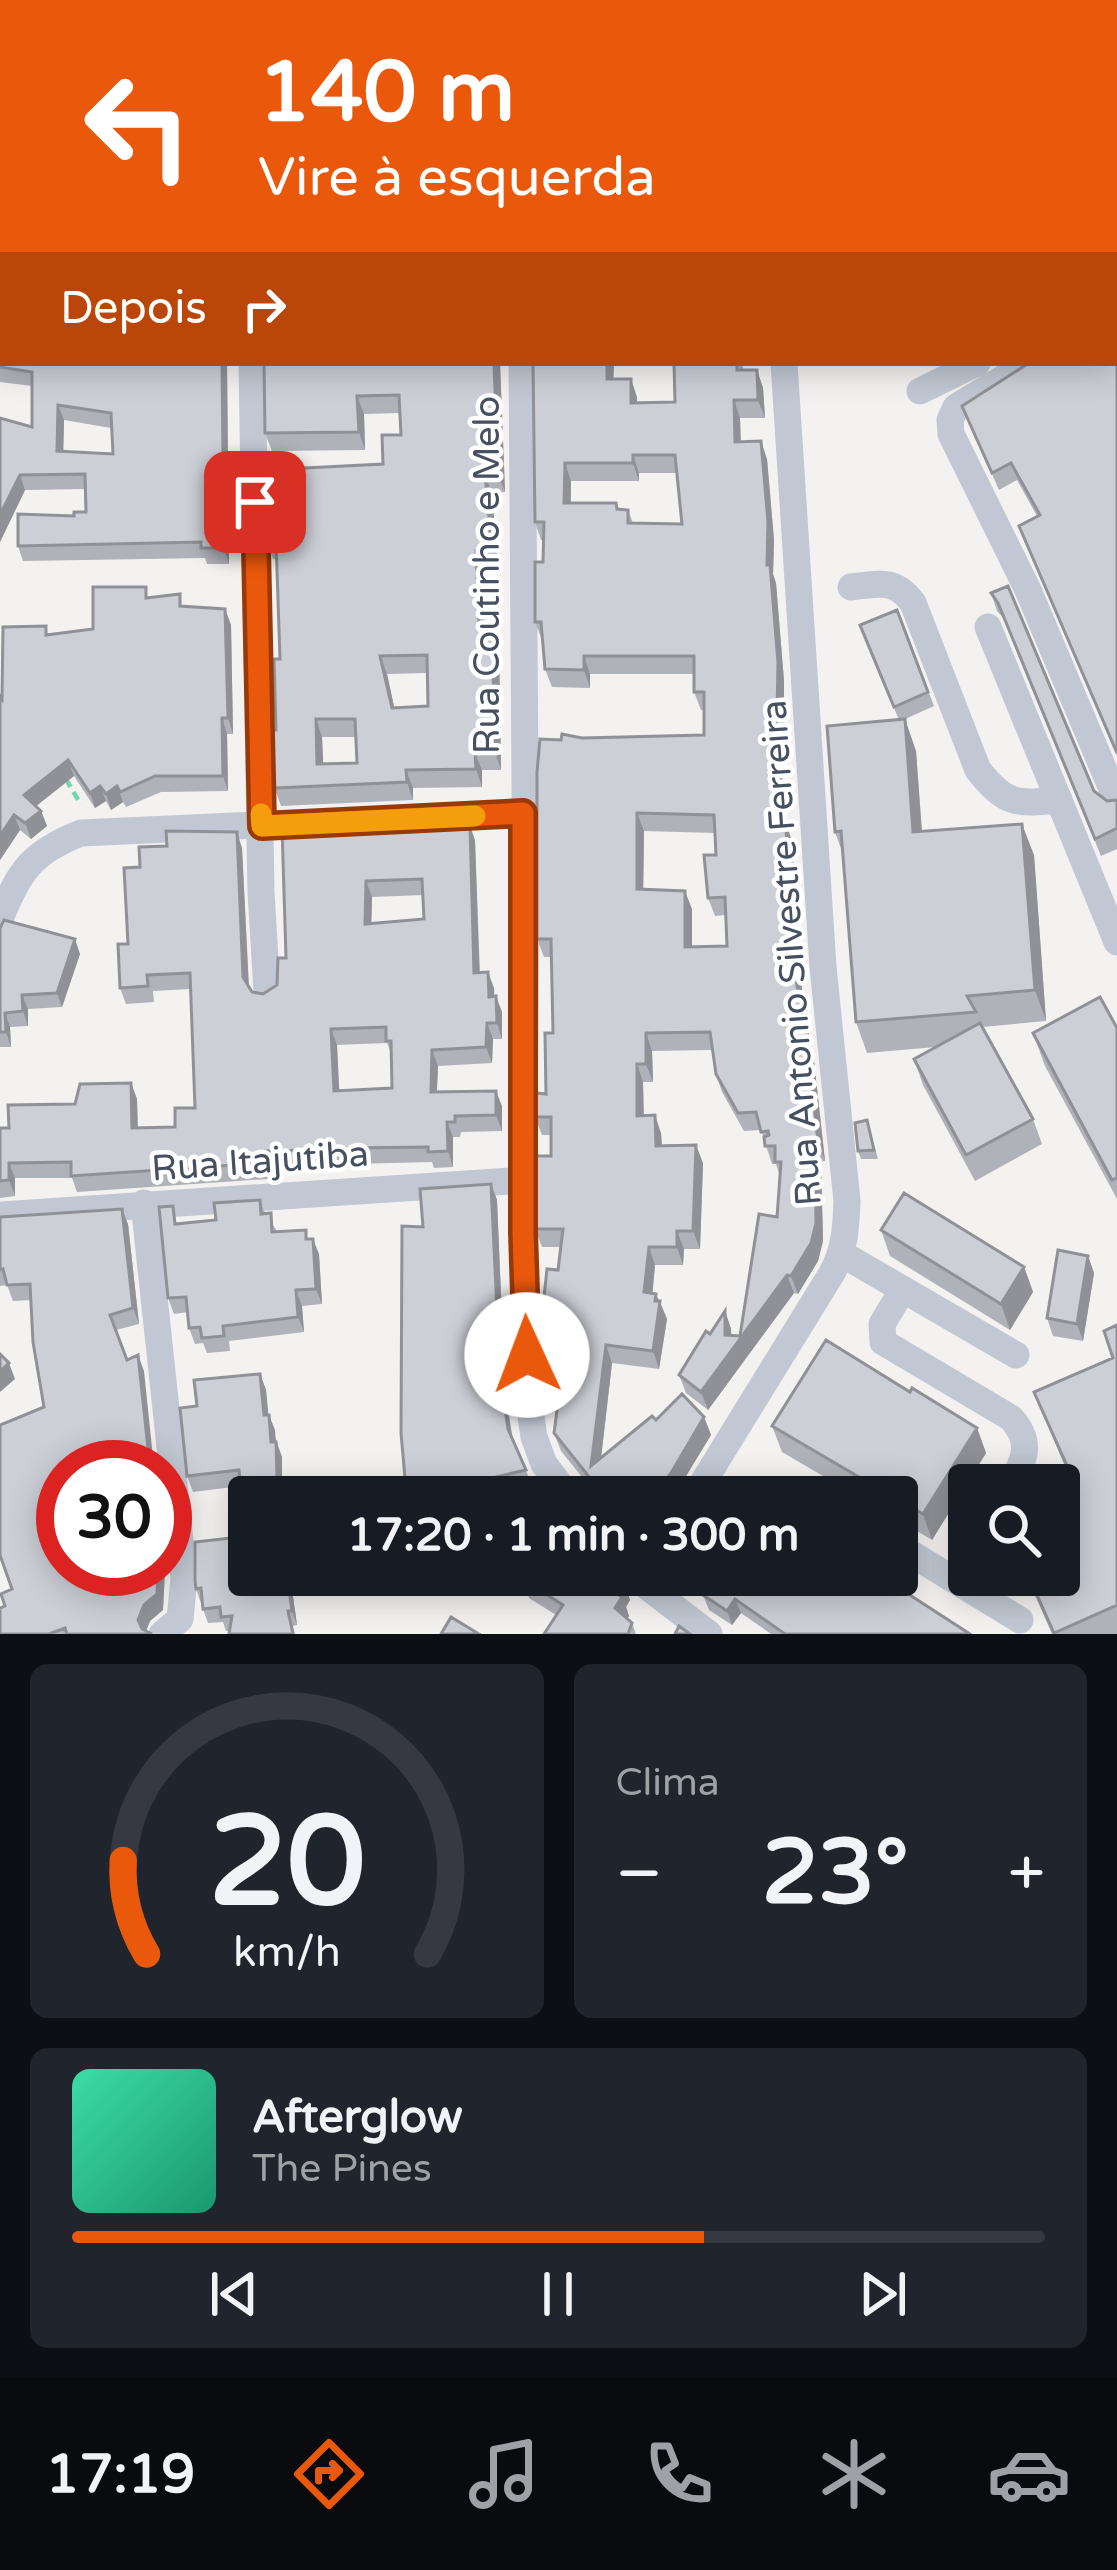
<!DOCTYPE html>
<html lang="pt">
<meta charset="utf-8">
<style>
:root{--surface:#171b24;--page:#20242c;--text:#f1f3f6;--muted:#9ea1a6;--line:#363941;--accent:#ea580c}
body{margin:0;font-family:"Varela Round",sans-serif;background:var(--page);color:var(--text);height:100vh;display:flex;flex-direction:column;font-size:45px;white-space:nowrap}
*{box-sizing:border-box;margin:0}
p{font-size:39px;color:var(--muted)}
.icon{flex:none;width:66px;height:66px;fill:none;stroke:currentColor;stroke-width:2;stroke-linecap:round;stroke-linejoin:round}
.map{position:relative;height:1634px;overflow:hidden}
.side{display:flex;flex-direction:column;gap:30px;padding:30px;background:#0d0f14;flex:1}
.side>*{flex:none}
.banner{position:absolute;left:0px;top:0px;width:1119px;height:366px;box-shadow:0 6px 30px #0003;background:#ea580c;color:#fff;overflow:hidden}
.fabs{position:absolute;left:948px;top:1464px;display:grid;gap:24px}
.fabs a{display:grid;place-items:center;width:132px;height:132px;border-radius:12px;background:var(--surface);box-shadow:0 6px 30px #0003;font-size:60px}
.speed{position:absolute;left:36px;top:1440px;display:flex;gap:24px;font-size:60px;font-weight:700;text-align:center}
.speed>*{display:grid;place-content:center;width:156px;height:156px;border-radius:50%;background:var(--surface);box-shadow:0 6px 30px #0003;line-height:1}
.speed .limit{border:18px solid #d22;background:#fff;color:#111}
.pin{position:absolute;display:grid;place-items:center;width:102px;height:102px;color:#fff;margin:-51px;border-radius:24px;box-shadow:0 6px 18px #0006}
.me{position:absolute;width:132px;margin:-66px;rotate:358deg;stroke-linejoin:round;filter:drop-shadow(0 0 9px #0008)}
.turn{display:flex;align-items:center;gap:42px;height:252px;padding:0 60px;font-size:54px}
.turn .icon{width:156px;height:156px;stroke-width:2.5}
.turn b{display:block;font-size:84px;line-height:102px}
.then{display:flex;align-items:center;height:114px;padding:0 60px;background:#0003;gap:24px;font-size:45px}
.big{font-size:90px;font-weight:800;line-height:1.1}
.side .widget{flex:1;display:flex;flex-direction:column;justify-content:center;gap:18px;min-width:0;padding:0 42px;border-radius:18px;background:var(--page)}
.side .dial{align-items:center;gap:0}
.dial svg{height:312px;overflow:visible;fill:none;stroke:var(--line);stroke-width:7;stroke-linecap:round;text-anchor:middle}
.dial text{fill:var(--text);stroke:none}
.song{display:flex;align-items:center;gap:36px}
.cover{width:144px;height:144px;border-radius:18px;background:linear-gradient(135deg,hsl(160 70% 55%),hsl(160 70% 35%))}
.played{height:12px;border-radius:6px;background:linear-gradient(90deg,var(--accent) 65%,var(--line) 65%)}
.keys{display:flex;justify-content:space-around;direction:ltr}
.heat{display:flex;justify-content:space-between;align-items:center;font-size:66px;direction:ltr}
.side .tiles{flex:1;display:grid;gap:30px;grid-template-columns:1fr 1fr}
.widget:last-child{grid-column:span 2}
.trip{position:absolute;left:228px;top:1476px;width:690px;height:120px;border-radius:12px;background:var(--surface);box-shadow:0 6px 30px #0003;font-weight:800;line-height:120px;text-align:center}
.menu{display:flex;height:192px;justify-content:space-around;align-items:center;background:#090b0e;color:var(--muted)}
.menu .icon{width:84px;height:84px}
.menu .active{color:var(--accent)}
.menu b{font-size:54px;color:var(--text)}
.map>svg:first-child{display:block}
</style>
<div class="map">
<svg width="1117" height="1634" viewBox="0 0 1117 1634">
<rect width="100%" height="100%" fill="#f4f1f1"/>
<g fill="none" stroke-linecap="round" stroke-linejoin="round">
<!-- path -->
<path stroke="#73d4b4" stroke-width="4.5" stroke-dasharray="9 6" stroke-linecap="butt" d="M66 779 81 805"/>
<!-- minor -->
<path stroke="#c1c8d3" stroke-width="27" d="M756 0V3
M974 0 976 3
M503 3V0
M1024 3 1029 0
M1116 93 1117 92
M1116 164 1117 165
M0 172H3
M1116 252 1117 253
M1116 288 1117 287
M1116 309H1117
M252 363 261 892 267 992
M522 363 526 919 523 1232 528 1397 534 1437 544 1464 569 1497
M1029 363 956 407 950 420 951 434 1028 590 1117 801
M920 391 977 363
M851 587C880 584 894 578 913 603L978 770C1006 805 1016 804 1059 800
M988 627 1117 942
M0 919C19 871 32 852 81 833L523 813
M144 1203 184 1578 180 1619 162 1634
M0 1215 524 1180
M842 1254 1016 1355
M903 1289 882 1324 883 1342 1011 1418C1033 1442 1025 1460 1010 1485
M809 1491 819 1497
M694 1497 832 1273C845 1249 846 1227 847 1201L823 967 784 363
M897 1545 1020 1620
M632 1575 709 1634"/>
</g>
<!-- wall -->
<path fill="#b0b2b9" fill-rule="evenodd" d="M0 0H15V3H3V23H0Z
M55 0H87V3H56Z
M218 0H475V3H219Z
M0 176 227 363 229 564H207L205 558 23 561 18 546 74 516 86 512 85 489 25 490 0 542V418L32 427V386L0 382ZM64 420 111 428 113 454 63 451Z
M1117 317V756L1019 526 1037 516 1017 480 999 490 962 406Z
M264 363H500L505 492 492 493 498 568 482 569 485 627H492L499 645 501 770H482V787L413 788V800L281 806 271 778 276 730 280 659 277 559H273L267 541 383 464 401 435 400 413 364 414 365 450 272 451 265 433ZM427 673 428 706 394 707 387 674ZM322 737H356L357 763H323Z
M533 363 614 379H631L637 402H675L743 363V370H757L763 388 765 418H740L741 441 767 459 774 540 773 575 776 583 784 681V731L780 732 784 823 792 841 794 870 783 871 784 897H789L796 915 803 1004 814 1061 825 1161 821 1162 823 1241 818 1261 798 1294 794 1293 708 1410 686 1393 679 1375 725 1311 731 1329V1336H740L777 1217 780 1177 776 1164H772L761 1130 744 1131 722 1092 716 1074 712 1050 652 1051 653 1082H643L644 1116 661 1133 662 1146 703 1163 700 1249H684L683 1265H655L652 1293 660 1301 667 1319 659 1369 612 1363 601 1458 656 1420 704 1417 711 1435 673 1497H598L561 1451 554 1433 558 1406 554 1395 553 1356 545 1355 538 1337 542 1315 558 1270 561 1247H542L535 1229 551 1156V1135H542L535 1117 546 1094 553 1033 552 957H544L537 939 561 740 704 735V710H701L694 692V674H590V688L552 687 545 669 542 640 535 622 543 562V540H541L535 522ZM639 473H677L682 524 633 523 628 510 619 509 616 503H571V481H639ZM644 831 715 833 716 855 708 898 715 916 726 915 727 946 692 947V909L643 890Z
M1008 586 1094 791 1107 801 1117 800V849L1101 856 1005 620 997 611 991 593Z
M149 597 185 606 225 609 231 625 233 734H227L228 791 161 792 126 807 123 802 111 810 106 801 95 808 74 776 36 806 41 811 47 826 31 839 20 830 0 860V696L2 699 49 634 93 629Z
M897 610 934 706 903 720 916 751 922 831 1034 855 1046 1021 982 1027 1033 1119 1042 1144 975 1181 923 1085 914 1059 936 1047 867 1053 856 1022 843 854 835 832 899 720 860 625Z
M470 825 475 841 480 973 494 988V996L502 1012V1039H493L492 1063 438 1066 437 1091 502 1106V1131L461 1132 460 1137H453V1167L434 1168 432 1162 350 1164V1168L322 1170 321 1166H268V1179L77 1192 72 1178H15V1196L0 1198V1128H9L131 1083 137 1099 138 1128 175 1127 195 1108 190 989 153 991 154 1002 126 1004 120 988 140 867 242 848 249 986 252 992 263 994 277 985 286 958 282 827ZM423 895 424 919 371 924 372 897ZM387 1043 392 1056V1088L339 1091 337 1045Z
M0 928 80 954 62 1007 28 1009V1026L10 1027 11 1047H0Z
M1117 1028V1199L1045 1066 1033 1033Z
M867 1120 878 1159H861L858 1151Z
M491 1184 497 1200 505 1390 513 1440 532 1485 482 1497H401L405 1478 423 1227Z
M260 1200 265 1213 277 1231 309 1239 319 1254 322 1304 302 1306 304 1332 229 1341 230 1351 207 1353 203 1343 195 1344 189 1328 188 1312 174 1314 168 1298 179 1224 216 1220Z
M0 1217 128 1224 139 1324 116 1330 127 1360 144 1371 63 1569H165L163 1610 150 1621 146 1631 152 1634H0L5 1606 12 1589 1 1426 44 1407 31 1300 13 1301 7 1285 0 1286Z
M881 1230 1024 1267 1033 1292 1010 1330 890 1256Z
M1088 1256 1094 1273 1083 1341 1053 1336 1047 1318Z
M1117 1325V1634H1052L1026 1575H1059L1066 1469 1034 1392 1113 1358Z
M260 1374 266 1390 268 1415 282 1457V1493L245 1497 241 1486 193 1492 187 1476 197 1406Z
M772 1426 977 1428 986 1453 932 1540 897 1519V1497H859L782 1452Z
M290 1575 297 1625 293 1626 295 1634H229L230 1631H226L223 1622 208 1623 196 1589Z
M522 1579 623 1581 630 1600 626 1607 629 1616 627 1618 632 1623 636 1634H544L556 1615 529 1598Z
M703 1595 970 1634H771L741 1613 732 1625 709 1610Z"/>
<!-- shaded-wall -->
<path fill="#909196" d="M791 0H830L826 3H793Z
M222 363H227L229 564 224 548Z
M494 363H500L505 492 498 474Z
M607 363H614L613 397 607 379Z
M757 370 763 388 765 418 758 400Z
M631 379 637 397V421L631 403Z
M357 396 364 414 365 450 359 432Z
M734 400 740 418 741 460 735 442Z
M58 405 64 420 63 466 57 451Z
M761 441 767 459 774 540 773 574 776 583 784 681V731L777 713 767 565Z
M633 455 639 473V481L633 463Z
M565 463 571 481 570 521 564 503Z
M20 475 25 490 0 542V515Z
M485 475 492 493 498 568 492 551Z
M476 551 482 569 486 645 479 627Z
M225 609 231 625 233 734 228 718Z
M492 627 499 645 501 770 495 752Z
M380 656 387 674 398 725 392 708Z
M584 656 590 674V688L584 670Z
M774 714 780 732 785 841 779 823Z
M222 718 227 734 228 791 223 776Z
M316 719 322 737 324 781 317 764Z
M905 719 916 751 924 863 913 832Z
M475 753 482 770V787L476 769Z
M68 760 74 776 30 811 24 795Z
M406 770 413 788V800L407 782Z
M100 786 106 801 95 808 90 793Z
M117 786 123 802 111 810 106 794Z
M41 811 47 826 31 839 25 823Z
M637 813 644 831 643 907 637 889Z
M14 815 20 830 0 860V836Z
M786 823 792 841 794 870 787 852Z
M1022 824 1034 855 1046 1021 1035 990Z
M470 825 475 841 480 989 474 973Z
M237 832 242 848 249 993 243 977Z
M776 853 783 871 785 916 778 898Z
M366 881 372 897 371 940 365 924Z
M685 891 692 909V965L685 947Z
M789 897 796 915 803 1004 814 1061 825 1161 818 1143 797 986Z
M75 939 80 954 62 1007 57 993Z
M488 972 494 988 495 1012 489 997Z
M22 995 28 1009V1026L23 1011Z
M496 996 502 1012V1039L497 1023Z
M5 1013 10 1027 11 1047 6 1032Z
M487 1023 493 1039 492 1063 486 1047Z
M331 1029 337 1045 340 1107 334 1091Z
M646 1033 652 1051 653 1082 646 1064Z
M432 1050 438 1066 436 1107 431 1092Z
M637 1064 643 1082 644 1134 637 1116Z
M131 1083 137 1099 138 1144 132 1128Z
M496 1091 502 1106V1131L496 1115Z
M655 1115 661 1133 663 1164 656 1146Z
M447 1122 453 1137V1167L448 1151Z
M815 1144 821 1162 823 1241 818 1261 798 1294 791 1276Z
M696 1145 703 1163 700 1249 693 1231Z
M262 1151 268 1166V1179L263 1163Z
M9 1163 15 1178V1196L9 1180Z
M491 1184 497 1200 505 1390 513 1444 508 1429 500 1374Z
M122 1209 128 1224 139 1324 133 1308Z
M677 1231 684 1249 683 1265 677 1247Z
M313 1239 319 1254 322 1304 316 1289Z
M649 1247 655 1265 651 1310 644 1292Z
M1088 1256 1094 1273 1083 1341 1077 1324Z
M1024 1267 1033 1292 1010 1330 1001 1304Z
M787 1275 794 1293 708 1410 701 1392 725 1335V1311L731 1329 732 1351Z
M296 1290 302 1306 304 1332 298 1317Z
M656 1294 667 1319 659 1369 653 1351Z
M606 1345 612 1363 598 1484 591 1466Z
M138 1355 144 1371 154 1467H150Z
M9 1363 15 1379 0 1392V1371Z
M260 1374 266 1390 270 1431 264 1415Z
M269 1415 275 1430 276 1447V1442L282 1457V1493L277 1477Z
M704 1417 711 1435 677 1491 673 1497H652Z
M977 1428 986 1453 932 1540 923 1514Z
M158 1569H165L163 1610 150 1621 145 1634 138 1620Z
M287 1575H290L297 1625 292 1611Z
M623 1581 630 1600 626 1607 629 1616 622 1626 615 1608 616 1593Z
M735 1599 741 1613 732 1625 727 1611Z"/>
<!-- building -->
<path fill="#cdcfd7" stroke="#909196" stroke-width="3" fill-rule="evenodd" d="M237 0H468V3H236Z
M508 0H731L732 3H508Z
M902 0H920L922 3H899Z
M1036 0H1117V22L1116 3H1038Z
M0 176H3V363H222L224 548H201V542L18 546V514L74 516V512H86L85 474 20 475 0 515V418L32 427V372L0 367ZM58 405 111 413 113 454 57 451Z
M1116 315 1117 317V753L1019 526 1040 515 1011 463 992 473 962 406 1029 363H1116Z
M264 363H494L498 474 485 475 492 551H476L479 627H492L495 752 475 753 476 769 406 770 407 782 275 788 274 778H271L270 730H276L274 659H280L276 541H267L266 470 383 464 382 435H401L399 395 357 396 359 432 265 433ZM427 655 428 706 392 708 380 656ZM316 719H355L357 763 317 764Z
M533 363H607V379H631V403L675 402 674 363H737V370H757L758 400H734L735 442 761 441 768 522 767 565H770L778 663 777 713 774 714 779 823H786L787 852 776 853 778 898 789 897 797 986 808 1043 818 1143 815 1144 816 1223 811 1243 791 1276 787 1275 701 1392 679 1375 706 1331 710 1334 725 1311V1335L740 1336 759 1214 777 1217 781 1162H775V1146H765L764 1137 769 1135 768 1131 761 1132 756 1112 738 1113 716 1074 710 1032 646 1033V1064H637V1116L655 1115 656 1146 696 1145 693 1231H677V1247H649L644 1292 656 1294 655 1301H660L653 1351 606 1345 591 1466 652 1416 656 1420 682 1394 704 1417 671 1473 652 1497H610L590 1478 554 1433 559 1395H554L553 1339 538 1337V1315H542L547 1269 558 1270 563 1229H535L536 1156H551V1117H535L536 1093 546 1094 545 1033H553L551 939H537V772L540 739 561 740 562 734 582 738 704 735V692H694V656H584V670L545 669 541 622H535V562H543L544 522H535ZM633 455H675L682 524 628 523V510L617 509 616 503H564L565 463H633ZM637 813 714 815 716 855H704L708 898 725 897 727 946 685 947V891L637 889Z
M1008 586 1094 791 1107 801 1117 800V828L1095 839 998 603 991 593Z
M93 587H146V598L180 594V606L225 609 228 718H222L223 776H155L120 792 117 786 106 794 100 786 90 793 68 760 24 795 41 811 25 823 14 815 0 836V696L2 699 3 627 46 626V635L93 629Z
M897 610 928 692 894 707 860 625Z
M905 719 913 832 1022 824 1035 990 967 996 976 1012 856 1022 841 831 835 832 827 726Z
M470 825 474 973 488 972 489 997 496 996 497 1023H487L486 1047 432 1050 431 1092 496 1091V1115L455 1116V1122H447L448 1151 428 1152V1147L345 1148V1152L317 1154V1150L262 1151 263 1163 71 1176V1162L9 1163V1180L0 1181V1128H9L8 1105 75 1104 80 1084 131 1083 132 1128 175 1127V1108H195L190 973 147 975 148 986 120 988 118 944H128L124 868 140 867 139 847 167 846 166 831 237 832 243 977 252 992 263 994 277 985 278 958H286L282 827ZM422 879 424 919 365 924 366 881ZM386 1027V1041H391L392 1088 334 1091 331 1029Z
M4 920 75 939 57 993 22 995 23 1011 5 1013 6 1032H0V928Z
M1100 997 1117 1028V1178L1112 1180 1033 1033Z
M980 1023 1033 1119 966 1155 914 1059Z
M867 1120 874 1150 858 1151 855 1123Z
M491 1184 500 1374 508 1429 526 1470 409 1497H401L405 1478 401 1433 402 1226 423 1227 420 1189Z
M904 1193 1024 1267 1001 1304 881 1230Z
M260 1200 261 1214 271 1213 272 1232 306 1230V1239H313L316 1289 296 1290 298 1317 223 1326 224 1336 202 1338 200 1327 189 1328 186 1297 168 1298 159 1207 173 1206 175 1224 216 1220 214 1203Z
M122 1209 133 1308 110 1315 127 1360 138 1355 150 1467H63V1569H158L157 1594 144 1605 138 1620 142 1629 152 1634H67L65 1628 49 1634H0V1608L5 1606 1 1594 12 1589 0 1555V1425L44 1407 33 1342 30 1284 7 1285 3 1269 0 1270V1217Z
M1058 1250 1088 1256 1077 1324 1047 1318Z
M1117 1325V1605L1054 1633 1028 1575H1059V1485H1029L1068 1468 1034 1392 1113 1358 1104 1331Z
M826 1340 910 1392 912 1388 977 1428 923 1514 897 1499V1497H893L772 1426Z
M0 1354 9 1363 0 1371Z
M260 1374 264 1415H269L271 1442H276L277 1477 240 1481 239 1470 187 1476 180 1408 197 1406 194 1380Z
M249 1536V1575H287L292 1611H288L293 1634H229L232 1616 221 1617 220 1607 203 1609 201 1588 196 1589 195 1581V1542Z
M525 1575H615L623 1581 616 1593 622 1597 615 1608 632 1623 628 1634H544L563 1605 522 1579Z
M717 1575H879L970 1634H785L735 1599 727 1611 703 1595Z
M451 1617 479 1634H441Z
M679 1626 690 1634H675Z"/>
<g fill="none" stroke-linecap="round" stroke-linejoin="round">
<defs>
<path id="route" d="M255 502 262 826 523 813V1232L527 1355"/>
</defs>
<!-- route casing -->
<use href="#route" stroke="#983908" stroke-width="30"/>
<!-- route -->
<use href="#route" stroke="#ea580c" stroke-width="21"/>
<!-- slow -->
<path stroke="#f59e0b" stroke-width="21" d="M261 814 262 826 475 816"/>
</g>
<g text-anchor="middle" stroke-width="9" stroke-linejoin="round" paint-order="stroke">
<!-- street labels -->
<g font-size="36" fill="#475060" stroke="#fff">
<text transform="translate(486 575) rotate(-90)" y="13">Rua Coutinho e Melo</text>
<text transform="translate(790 953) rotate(-94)" y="13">Rua Antonio Silvestre Ferreira</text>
<text transform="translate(260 1160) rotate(-4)" y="13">Rua Itajutiba</text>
</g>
</g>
</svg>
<div class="fabs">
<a><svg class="icon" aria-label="search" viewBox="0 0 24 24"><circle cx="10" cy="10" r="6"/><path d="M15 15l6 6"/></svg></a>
</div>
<div class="speed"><div class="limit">30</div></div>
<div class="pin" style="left:255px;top:502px;background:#d93025"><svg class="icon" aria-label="arrive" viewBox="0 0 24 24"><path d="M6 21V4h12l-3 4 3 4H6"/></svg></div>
<svg class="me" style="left:527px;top:1355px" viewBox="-20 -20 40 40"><circle r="19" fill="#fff"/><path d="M0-13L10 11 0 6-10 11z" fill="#ea580c"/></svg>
<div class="trip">17:20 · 1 min · 300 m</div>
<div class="banner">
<div class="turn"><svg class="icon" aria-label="left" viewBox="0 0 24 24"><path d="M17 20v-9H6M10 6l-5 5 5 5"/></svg><div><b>140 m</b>Vire à esquerda</div></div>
<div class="then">Depois<svg class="icon" aria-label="right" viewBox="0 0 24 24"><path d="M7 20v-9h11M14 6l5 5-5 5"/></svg></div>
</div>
</div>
<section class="side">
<div class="tiles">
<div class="widget dial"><svg viewBox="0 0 100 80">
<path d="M14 69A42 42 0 1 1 86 69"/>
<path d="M14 69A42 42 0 0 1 8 45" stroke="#ea580c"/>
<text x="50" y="56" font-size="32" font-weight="700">20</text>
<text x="50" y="72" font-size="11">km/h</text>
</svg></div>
<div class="widget"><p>Clima</p>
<div class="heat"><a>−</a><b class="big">23°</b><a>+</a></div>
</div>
<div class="widget">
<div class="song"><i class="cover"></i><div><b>Afterglow</b><p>The Pines</p></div></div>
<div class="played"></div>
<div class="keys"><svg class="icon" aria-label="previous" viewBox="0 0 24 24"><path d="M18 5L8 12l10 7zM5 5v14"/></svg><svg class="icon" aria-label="pause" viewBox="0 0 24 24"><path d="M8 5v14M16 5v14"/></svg><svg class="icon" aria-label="next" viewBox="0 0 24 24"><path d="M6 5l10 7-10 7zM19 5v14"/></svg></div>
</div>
</div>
</section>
<nav class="menu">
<b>17:19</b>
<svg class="icon active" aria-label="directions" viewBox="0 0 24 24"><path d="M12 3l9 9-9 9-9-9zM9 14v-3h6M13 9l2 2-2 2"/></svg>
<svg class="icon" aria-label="music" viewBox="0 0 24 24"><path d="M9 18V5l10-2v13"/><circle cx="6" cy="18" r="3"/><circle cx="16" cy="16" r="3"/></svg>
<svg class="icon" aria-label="phone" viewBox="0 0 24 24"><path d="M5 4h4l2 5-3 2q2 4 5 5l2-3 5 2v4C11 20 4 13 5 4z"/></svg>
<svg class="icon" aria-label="climate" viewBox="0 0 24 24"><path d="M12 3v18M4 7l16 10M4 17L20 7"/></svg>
<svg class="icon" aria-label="car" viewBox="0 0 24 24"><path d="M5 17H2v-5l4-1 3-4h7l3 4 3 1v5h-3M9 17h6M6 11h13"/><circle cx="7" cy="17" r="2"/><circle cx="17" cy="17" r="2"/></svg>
</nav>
